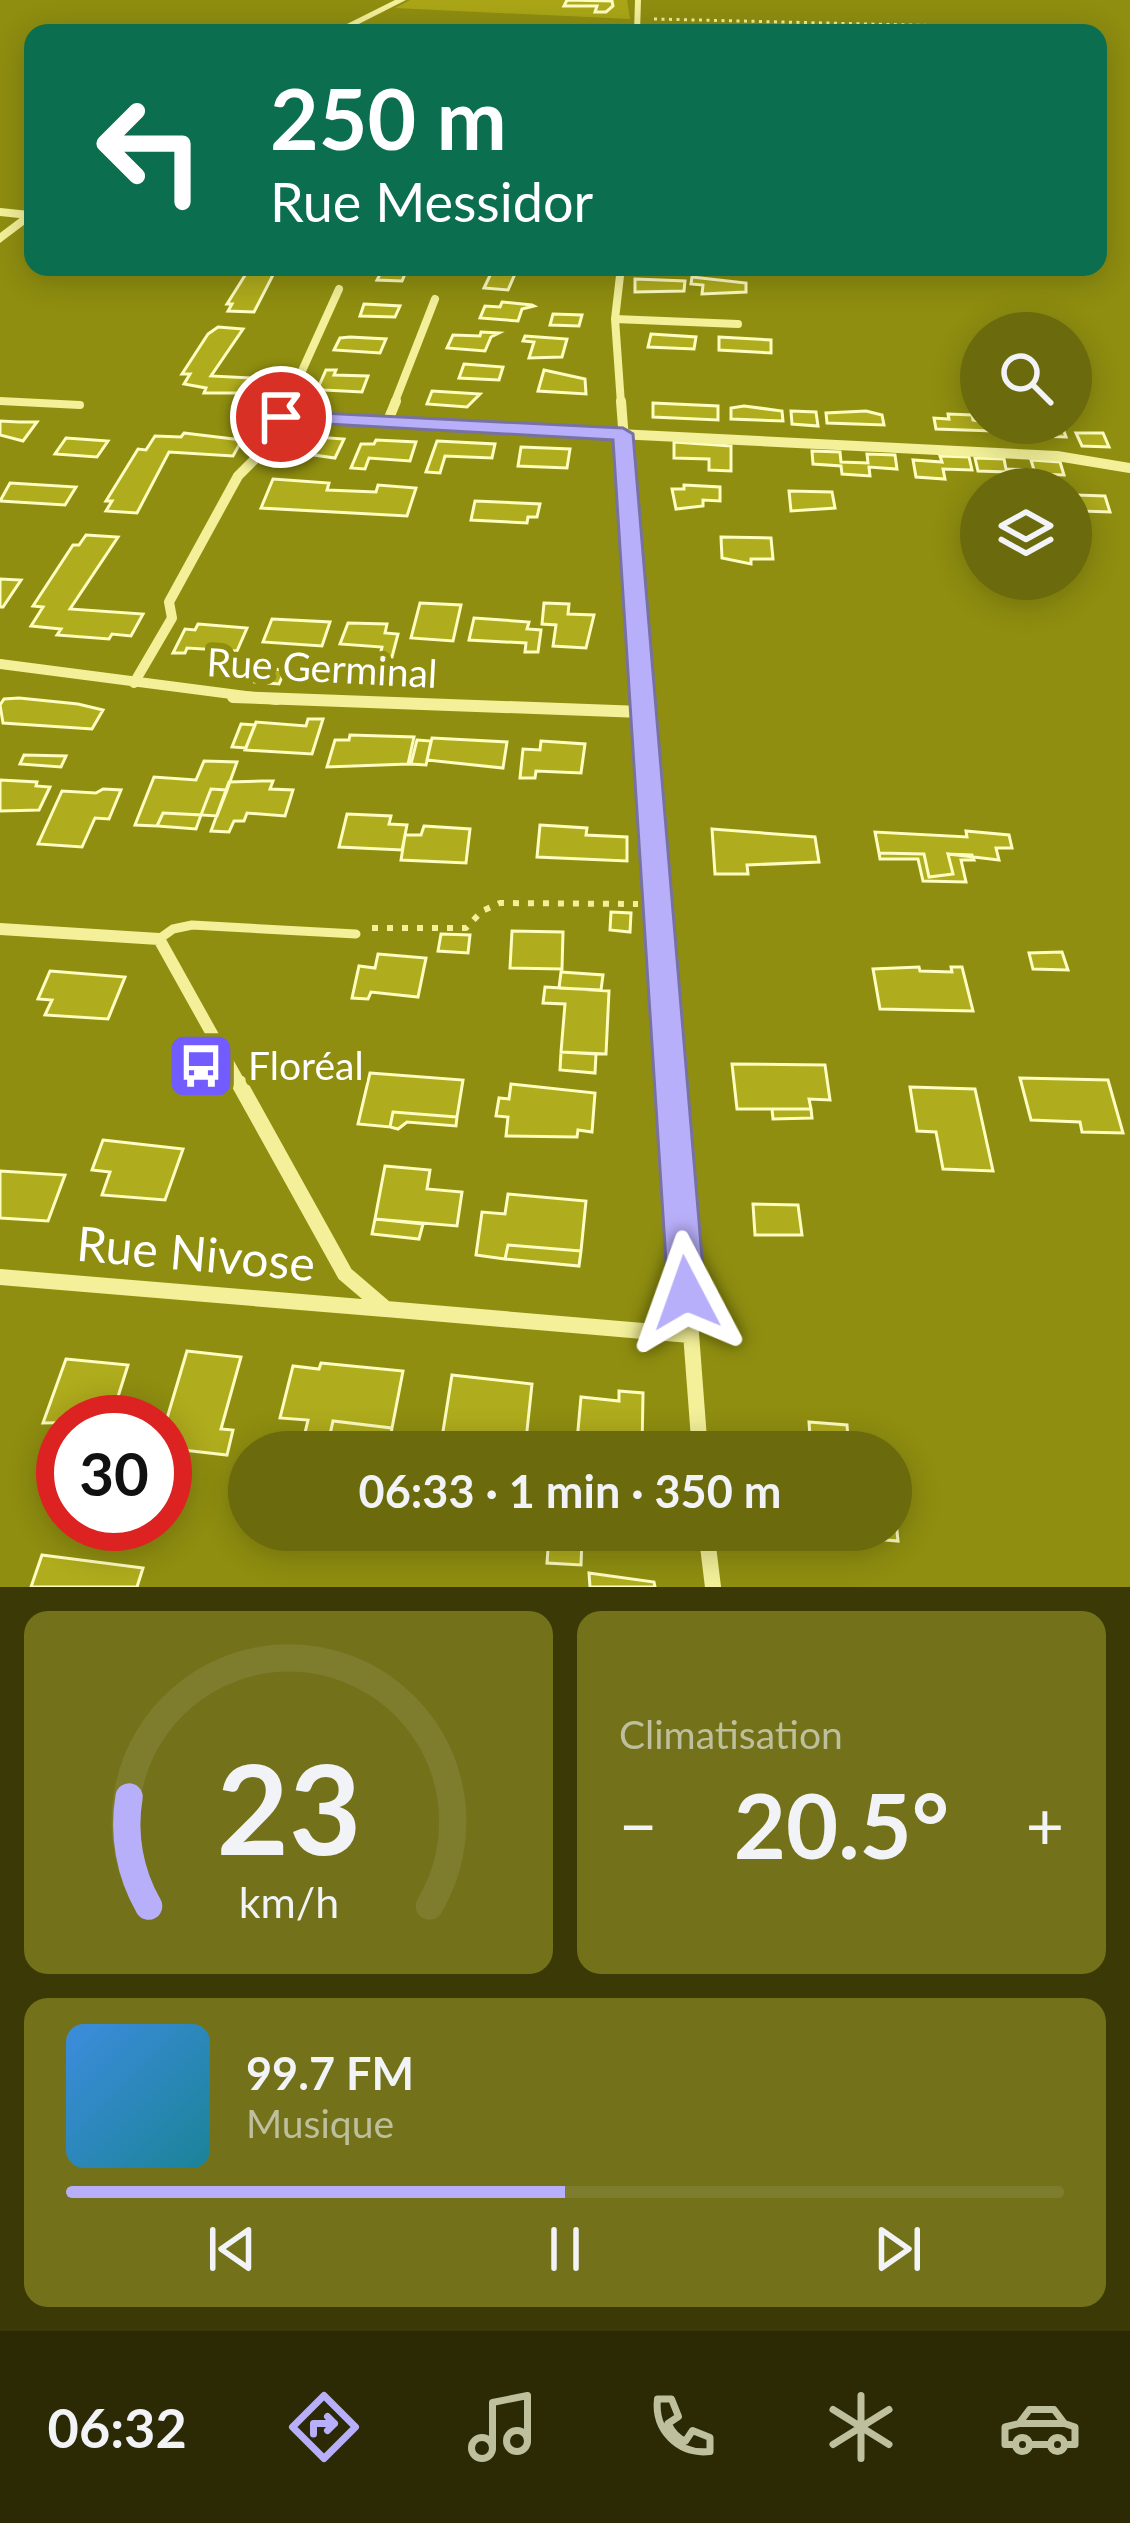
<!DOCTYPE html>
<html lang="fr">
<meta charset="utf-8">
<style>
:root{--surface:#6b6a0c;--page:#73721a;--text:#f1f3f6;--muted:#bebf9d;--line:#7e7d2d;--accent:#b8affa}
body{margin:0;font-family:Lato,sans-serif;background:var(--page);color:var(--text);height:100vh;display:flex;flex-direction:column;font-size:45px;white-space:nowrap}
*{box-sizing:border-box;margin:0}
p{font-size:39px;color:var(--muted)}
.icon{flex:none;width:66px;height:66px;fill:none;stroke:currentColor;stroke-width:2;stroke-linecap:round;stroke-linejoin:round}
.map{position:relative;height:1587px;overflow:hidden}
.drawer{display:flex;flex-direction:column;gap:24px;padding:24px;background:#3b3a07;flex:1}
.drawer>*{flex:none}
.guide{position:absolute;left:24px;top:24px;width:1083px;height:252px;border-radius:24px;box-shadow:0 6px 30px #0003;background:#0b6e4f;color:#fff;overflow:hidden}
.fabs{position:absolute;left:960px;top:312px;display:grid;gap:24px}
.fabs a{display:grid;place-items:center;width:132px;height:132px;border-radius:50%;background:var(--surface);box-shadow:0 6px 30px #0003;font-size:60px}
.speed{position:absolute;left:36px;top:1395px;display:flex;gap:24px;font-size:60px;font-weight:700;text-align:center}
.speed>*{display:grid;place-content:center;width:156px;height:156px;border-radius:50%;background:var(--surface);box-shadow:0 6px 30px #0003;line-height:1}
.speed .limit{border:18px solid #d22;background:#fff;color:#111}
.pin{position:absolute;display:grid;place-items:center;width:102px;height:102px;color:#fff;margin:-51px;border:6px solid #fff;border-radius:50%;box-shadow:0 3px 12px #0007}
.me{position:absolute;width:132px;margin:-66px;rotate:356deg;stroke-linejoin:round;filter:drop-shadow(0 0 9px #0008)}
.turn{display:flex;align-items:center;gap:42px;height:252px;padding:0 48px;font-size:54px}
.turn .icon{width:156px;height:156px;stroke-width:2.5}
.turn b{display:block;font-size:84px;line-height:102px}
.big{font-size:90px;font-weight:700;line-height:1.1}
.drawer .card{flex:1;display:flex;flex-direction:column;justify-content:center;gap:18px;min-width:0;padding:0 42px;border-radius:24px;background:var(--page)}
.drawer .dial{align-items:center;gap:0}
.dial svg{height:312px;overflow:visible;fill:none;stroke:var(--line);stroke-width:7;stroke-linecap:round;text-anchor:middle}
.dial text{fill:var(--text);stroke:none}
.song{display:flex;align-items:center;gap:36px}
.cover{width:144px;height:144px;border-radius:18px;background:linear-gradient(135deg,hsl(210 70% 55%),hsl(190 70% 35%))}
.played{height:12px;border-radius:6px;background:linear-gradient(90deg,var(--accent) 50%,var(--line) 50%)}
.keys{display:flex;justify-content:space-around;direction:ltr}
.heat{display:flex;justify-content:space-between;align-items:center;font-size:66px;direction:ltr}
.drawer .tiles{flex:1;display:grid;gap:24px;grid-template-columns:1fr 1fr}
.card:last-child{grid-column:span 2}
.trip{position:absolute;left:228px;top:1431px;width:684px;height:120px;border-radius:60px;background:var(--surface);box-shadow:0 6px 30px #0003;font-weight:700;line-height:120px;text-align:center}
.tab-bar{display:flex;height:192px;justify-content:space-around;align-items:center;background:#2b2a05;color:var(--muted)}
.tab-bar .icon{width:84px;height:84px}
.tab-bar .current{color:var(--accent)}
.tab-bar b{font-size:54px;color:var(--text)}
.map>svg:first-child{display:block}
</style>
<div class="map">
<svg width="1130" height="1587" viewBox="0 0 1130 1587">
<rect width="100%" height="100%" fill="#8f8e10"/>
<!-- green -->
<path fill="#aaa617" d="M410 0H627L630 19 395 8Z"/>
<!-- building -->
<path fill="#afac1d" stroke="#fdfcc1" stroke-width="3" d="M567 0 612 1 613 6 606 12H595L597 6H564Z
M258 267H331L328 274 275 271 254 312 228 311 232 304H227L249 269Z
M384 267H408L402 281 377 280Z
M494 267H518L508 290 484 288Z
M692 277 746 283V292L702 294 703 285 691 284Z
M635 279 685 281 684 291 635 292Z
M502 302 532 305 534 306 522 309 518 321 480 318 485 306 500 307Z
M364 304 400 306 395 317 360 316Z
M553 314 582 315 579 326 550 325Z
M218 327 243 329 211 376 271 379 263 393H204L206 388 184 384 190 374H182L208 334Z
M481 332 499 333 491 337 485 351 447 348 453 335 480 336Z
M651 334 696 337 694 349 648 347Z
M525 336 567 339 562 357 529 358 534 342 523 341Z
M719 337 771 340V353L719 350Z
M340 338 350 337 386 339 380 353 334 350Z
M464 364 503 367 499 380 459 378Z
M326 370H336L334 375 368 376 362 392 324 390 318 388Z
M544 370 585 379 586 394 538 391Z
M432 391 480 394 467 407 427 404Z
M653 403 718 406V420L653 417Z
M744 406 782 411 783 421 731 419V408Z
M791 411 816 412 818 426 792 424Z
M866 411 882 415 884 425 827 423 826 413Z
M948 414 972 415 973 420 989 423 992 431 936 429 934 418 949 419Z
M0 421 19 422H37L23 441 0 435Z
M1033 423H1061L1066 437 1037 436Z
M184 433 242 440 233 456 169 452 137 513 106 511 112 501H106L138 449 146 450 155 436 181 437Z
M1076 433H1103L1109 447 1082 446Z
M301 436 344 439 335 458 293 452Z
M66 438 108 441 97 457 55 454Z
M376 440 416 442 410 461 369 458 365 469 351 468 361 444H374Z
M437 441 495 444 492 458 445 456 440 473 426 472Z
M674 442 731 446V471L709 470V459L674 458Z
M521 447 570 449 567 468 518 466Z
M812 451 840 452 841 462 868 463 867 454 895 455 897 469 869 467 870 476 842 474 841 466 813 464Z
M940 456 969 457 972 470 943 469 945 479 916 477 913 460 942 462Z
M975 458 1004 459 1006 469 1034 470 1031 460 1060 462 1064 475 1035 474 1038 483 1009 481 1007 472 978 471Z
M273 479 329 483 327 490 376 492 378 485 416 488 407 516 261 508Z
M10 483 76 487 65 505 0 501Z
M684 485 720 487V501L703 500V506L676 509 672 489H684Z
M789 491 832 492 835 508 791 511Z
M1076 495 1105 496 1110 512 1081 511Z
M475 501 540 504 537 517H528L527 523 471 520Z
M86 535 118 537 70 609 143 614 131 636 112 634 109 639 57 635 61 629 31 626 43 607 33 606 73 545H79Z
M721 537 771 538 773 559H751V564L722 558Z
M0 579 21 580 3 607H0Z
M420 603 461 605 453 641 411 638Z
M544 603 569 604 568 614 594 615 586 648 553 646 556 625 542 624Z
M474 618 529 622 527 629 541 630 538 652H525L526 643 469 640Z
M272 619 330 622 322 646 263 642Z
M348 623 387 624 385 633 398 634 392 657 380 656 382 647 340 644Z
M198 624 247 628 237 651 187 648 185 653H173L185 629 195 630Z
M261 668 285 670 279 684 255 682Z
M19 698 78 704 103 710 92 729 3 723 0 705 4 699Z
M308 719H323L312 754 245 750 256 722 306 726Z
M241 724 255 725 246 748 232 747Z
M350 735 414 737 408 764 327 767 335 740H349Z
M432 738 507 742 503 768 427 760Z
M417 740 431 741 426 765 411 764Z
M541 741 585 744 581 773 536 771 535 778H520L523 749 540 750Z
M24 755 66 756 61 767 20 764Z
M204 761 237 762 227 790 211 789 201 815 163 813 157 826 135 825 154 777 196 780Z
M0 780 37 782 36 786 50 787 39 810 0 811Z
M262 781H273L270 789 293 790 285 816 247 813 244 821H234L229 832 211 831 229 782Z
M103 789 121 790 109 819 95 818 82 847 38 844 62 791 96 793Z
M211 789 227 790 217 816 201 815Z
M163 813 201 815 196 829 157 826Z
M347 814 391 816 389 824 407 825 402 850 339 847Z
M540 825 587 828 586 835 627 837V861L537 857Z
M424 826 470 829 466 863 401 860 405 835H421Z
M712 829 815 837 819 862 747 865 748 874H715Z
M966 831 1009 835 1012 848H996L999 860 948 854 953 874 929 877 924 854 879 853 875 832 967 837Z
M879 853 924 854 929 877 953 874 948 854 972 855 974 860H961L966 882 923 881 918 859H880Z
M611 912 631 913 630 932 610 930Z
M512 931 563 932 562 969 510 968Z
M441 934 470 935 468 953 438 951Z
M1062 952 1068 970 1033 969 1029 953Z
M378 954 426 958 418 997 371 992 368 999 352 998 359 966 375 968Z
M919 967 920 971 952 972 951 967H962L973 1011 880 1009 873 969Z
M50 971 125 977 108 1019 45 1015 52 1000 38 999Z
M561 972 603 975 601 990 559 988Z
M545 987 609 991 606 1054 561 1052 565 1004 543 1003Z
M561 1052 596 1054 595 1073 560 1070Z
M732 1064 825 1065 830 1100 809 1099 811 1109H737Z
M370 1073 463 1080 457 1117 393 1112 390 1127 358 1124Z
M1020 1078 1108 1080 1123 1133 1082 1132 1080 1122 1031 1120Z
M511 1084 595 1093 592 1132 578 1130 577 1137 506 1136 508 1117 496 1116 499 1098 509 1099Z
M910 1087 975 1089 993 1171 943 1169 936 1132 917 1131Z
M772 1109H811L812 1118 773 1119Z
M393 1112 457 1117 456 1126 407 1122 398 1129 390 1127Z
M103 1140 183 1149 165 1200 102 1195 110 1172 92 1170Z
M385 1166 430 1170 427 1189 462 1192 457 1226 375 1219Z
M0 1171 65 1175 48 1221 0 1218Z
M508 1194 586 1201 581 1251 508 1245 505 1259 476 1255 482 1212 505 1214Z
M753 1204 798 1205 802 1235H755Z
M375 1219 423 1224 419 1239 372 1234Z
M508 1245 581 1251 579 1266 505 1259Z
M187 1351 241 1357 221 1429 233 1430 227 1455 165 1448V1425Z
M66 1359 128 1365 110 1422 43 1423Z
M321 1363 403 1371 392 1428 333 1421 329 1439 304 1437 308 1420 280 1418 293 1366 319 1369Z
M452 1375 532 1384 526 1440 498 1438 497 1450 441 1444Z
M619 1391 643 1393 642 1452H576L581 1397 619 1401Z
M333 1421 392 1428 389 1447 329 1439Z
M809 1422 847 1425 849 1452H811Z
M891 1471 898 1541 803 1533 891 1530Z
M549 1535 582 1539 581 1565 547 1563Z
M42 1555 143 1568 137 1587H31Z
M589 1573 654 1582 655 1587H590Z"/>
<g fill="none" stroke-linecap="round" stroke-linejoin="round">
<!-- path-far1 -->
<path stroke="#f3f099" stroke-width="3" stroke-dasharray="3 4.5" stroke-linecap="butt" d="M654 19 1081 29"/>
<!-- path -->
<path stroke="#f3f099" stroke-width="6" stroke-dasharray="6 9" stroke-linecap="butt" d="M372 928H466L482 911 500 903 638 904"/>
<!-- service-far2 -->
<path stroke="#f3f099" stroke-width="6" d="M0 401 54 404"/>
<!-- service-far1 -->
<path stroke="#f3f099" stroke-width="8" d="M0 401 80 405"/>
<!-- service -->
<path stroke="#f3f099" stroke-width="9" d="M159 939 173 929 192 925 356 934"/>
<!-- minor-far4 -->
<path stroke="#f3f099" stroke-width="6" d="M637 33 638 0"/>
<!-- minor-far3 -->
<path stroke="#f3f099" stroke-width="8" d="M0 212 29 215
M621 267 615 319 621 404
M615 319 738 324
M287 404 339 289
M394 404 435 299"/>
<!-- minor-far2 -->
<path stroke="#f3f099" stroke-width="10" d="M621 401 644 700
M281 417 1057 456 1130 468
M387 423 396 401
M0 664 277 700
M134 683 172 618 169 602 238 476 259 455 288 401"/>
<!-- minor-far1 -->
<path stroke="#f3f099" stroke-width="12" d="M233 697 642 712
M643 697 673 1086
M0 929 159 939 241 1086"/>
<!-- minor -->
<path stroke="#f3f099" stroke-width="16" d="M239 1083 345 1274 386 1309 690 1335
M672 1083 700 1452
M0 1277 385 1309
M706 1530 713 1587"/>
<!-- tertiary -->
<path fill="#f3f099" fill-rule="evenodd" d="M395 0H406L341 33H329Z
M33 208V218L0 243V233Z"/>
</g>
<!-- route -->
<path fill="#b8affa" stroke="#7872a2" stroke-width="3" d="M281 411 623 428 633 434 705 1293 700 1306 686 1311 673 1306 668 1293 613 440 274 421V413Z"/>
<!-- icons -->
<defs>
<symbol id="bus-square" viewBox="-11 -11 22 22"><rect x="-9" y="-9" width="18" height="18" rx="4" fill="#725bff" stroke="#8f8e10"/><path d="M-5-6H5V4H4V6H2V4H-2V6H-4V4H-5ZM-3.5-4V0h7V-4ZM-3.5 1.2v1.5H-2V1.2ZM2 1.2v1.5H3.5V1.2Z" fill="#fff"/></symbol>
</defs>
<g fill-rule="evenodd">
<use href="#bus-square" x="163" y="1028" width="76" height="76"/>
</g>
<g text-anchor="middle" stroke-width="12" stroke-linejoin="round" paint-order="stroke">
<!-- street labels -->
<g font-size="39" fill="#fff" stroke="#8f8e10">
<text transform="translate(322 668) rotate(3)" y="14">Rue Germinal</text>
</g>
<!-- poi labels -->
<g font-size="39" fill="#fff" stroke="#8f8e10" text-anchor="start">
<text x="248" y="1080">Floréal</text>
</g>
<!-- near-street labels -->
<g font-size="48" fill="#fff" stroke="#8f8e10">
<text transform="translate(196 1254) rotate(5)" y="17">Rue Nivose</text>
</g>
</g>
</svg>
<div class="fabs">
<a><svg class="icon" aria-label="search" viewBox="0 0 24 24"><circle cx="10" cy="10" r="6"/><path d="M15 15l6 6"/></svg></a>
<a><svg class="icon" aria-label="layers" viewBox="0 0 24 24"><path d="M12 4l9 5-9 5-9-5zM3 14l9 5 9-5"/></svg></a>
</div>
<div class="speed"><div class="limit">30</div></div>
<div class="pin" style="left:281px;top:417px;background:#d93025"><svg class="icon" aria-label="arrive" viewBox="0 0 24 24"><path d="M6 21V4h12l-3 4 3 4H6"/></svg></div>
<svg class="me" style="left:686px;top:1293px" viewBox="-20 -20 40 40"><path d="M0-17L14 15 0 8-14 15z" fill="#b8affa" stroke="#fff" stroke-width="4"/></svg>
<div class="trip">06:33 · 1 min · 350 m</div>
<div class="guide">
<div class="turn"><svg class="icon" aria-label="left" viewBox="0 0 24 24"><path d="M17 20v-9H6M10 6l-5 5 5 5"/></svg><div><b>250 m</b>Rue Messidor</div></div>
</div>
</div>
<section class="drawer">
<div class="tiles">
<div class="card dial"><svg viewBox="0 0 100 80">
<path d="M14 69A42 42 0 1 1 86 69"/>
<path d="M14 69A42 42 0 0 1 9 41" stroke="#b8affa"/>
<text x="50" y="56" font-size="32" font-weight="700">23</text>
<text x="50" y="72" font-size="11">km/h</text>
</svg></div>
<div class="card"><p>Climatisation</p>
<div class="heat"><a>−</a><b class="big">20.5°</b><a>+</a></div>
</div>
<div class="card">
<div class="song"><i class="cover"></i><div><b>99.7 FM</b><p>Musique</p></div></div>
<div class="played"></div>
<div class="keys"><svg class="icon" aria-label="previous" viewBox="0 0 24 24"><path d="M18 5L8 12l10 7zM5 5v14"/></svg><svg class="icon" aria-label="pause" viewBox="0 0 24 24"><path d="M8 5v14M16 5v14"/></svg><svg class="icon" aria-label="next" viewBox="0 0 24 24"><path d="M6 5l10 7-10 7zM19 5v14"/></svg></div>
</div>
</div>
</section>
<nav class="tab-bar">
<b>06:32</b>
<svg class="icon current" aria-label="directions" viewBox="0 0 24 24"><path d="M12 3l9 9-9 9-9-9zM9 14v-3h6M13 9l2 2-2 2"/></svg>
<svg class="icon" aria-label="music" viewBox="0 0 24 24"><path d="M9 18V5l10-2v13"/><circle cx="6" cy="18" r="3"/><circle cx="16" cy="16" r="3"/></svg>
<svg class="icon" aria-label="phone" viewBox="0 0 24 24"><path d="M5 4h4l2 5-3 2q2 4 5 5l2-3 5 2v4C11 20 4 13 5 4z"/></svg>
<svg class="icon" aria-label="climate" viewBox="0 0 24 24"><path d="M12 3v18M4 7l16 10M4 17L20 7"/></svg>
<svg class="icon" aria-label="car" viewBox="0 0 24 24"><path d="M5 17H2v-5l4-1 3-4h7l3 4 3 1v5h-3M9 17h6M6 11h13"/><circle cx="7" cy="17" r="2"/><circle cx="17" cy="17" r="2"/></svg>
</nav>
